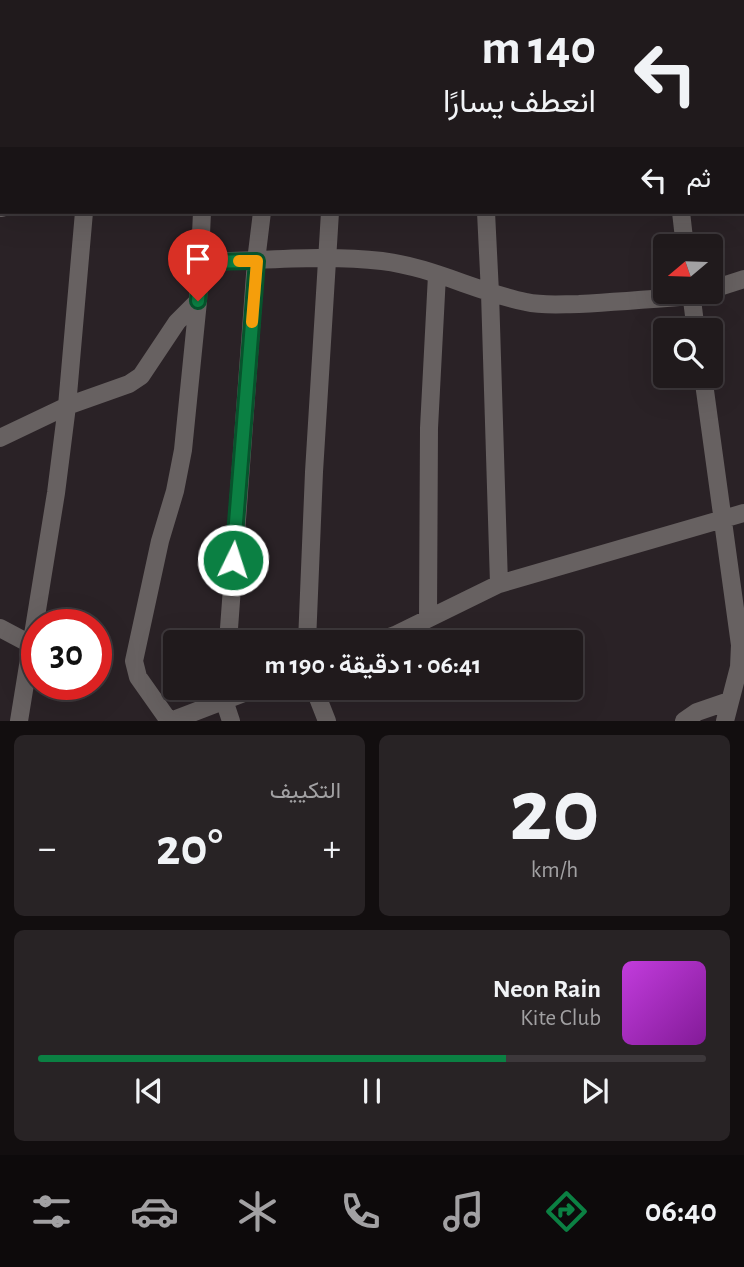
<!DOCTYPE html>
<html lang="ar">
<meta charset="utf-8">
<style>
:root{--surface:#201a1c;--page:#282325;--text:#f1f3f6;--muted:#a2a1a3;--line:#3d383b;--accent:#0b8043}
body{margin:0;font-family:"Alegreya Sans",Vazirmatn,sans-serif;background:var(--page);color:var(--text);direction:rtl;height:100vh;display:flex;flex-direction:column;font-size:26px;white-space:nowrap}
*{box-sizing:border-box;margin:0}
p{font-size:23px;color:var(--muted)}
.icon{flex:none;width:38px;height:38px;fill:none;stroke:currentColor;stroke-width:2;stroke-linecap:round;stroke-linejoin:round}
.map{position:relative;height:721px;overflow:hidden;direction:ltr}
.side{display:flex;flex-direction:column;gap:14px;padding:14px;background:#120e0f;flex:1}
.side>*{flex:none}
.banner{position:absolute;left:0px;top:0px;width:746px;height:214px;box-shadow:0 7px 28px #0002,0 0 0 2px var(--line);direction:rtl;background:#201a1c;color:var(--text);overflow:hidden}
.needle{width:46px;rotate:251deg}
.buttons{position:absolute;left:653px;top:234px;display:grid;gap:14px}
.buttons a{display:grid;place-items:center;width:70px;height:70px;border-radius:7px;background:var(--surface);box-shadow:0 7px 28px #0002,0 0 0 2px var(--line);font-size:35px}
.speed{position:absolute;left:21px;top:609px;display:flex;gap:14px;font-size:35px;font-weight:700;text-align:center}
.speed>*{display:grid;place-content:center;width:91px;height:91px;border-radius:50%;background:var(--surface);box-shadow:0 7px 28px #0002,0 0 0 2px var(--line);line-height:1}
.speed .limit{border:10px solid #d22;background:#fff;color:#111}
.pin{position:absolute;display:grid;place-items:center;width:60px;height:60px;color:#fff;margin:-72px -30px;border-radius:50% 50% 50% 0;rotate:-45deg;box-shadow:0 0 7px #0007}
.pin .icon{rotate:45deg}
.me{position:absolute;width:77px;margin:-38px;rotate:4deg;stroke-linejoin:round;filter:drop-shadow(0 0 5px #0008)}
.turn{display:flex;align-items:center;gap:24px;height:147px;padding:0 35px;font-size:32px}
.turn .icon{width:91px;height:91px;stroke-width:2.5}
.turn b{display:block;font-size:49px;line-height:60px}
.then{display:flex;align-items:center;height:66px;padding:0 35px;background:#0003;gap:14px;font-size:26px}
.big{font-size:52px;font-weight:600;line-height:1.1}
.side .tile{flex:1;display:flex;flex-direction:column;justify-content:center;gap:10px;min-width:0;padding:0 24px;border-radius:10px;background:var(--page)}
.side .dial{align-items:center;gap:0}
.dial b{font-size:91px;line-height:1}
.song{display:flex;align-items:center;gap:21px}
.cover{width:84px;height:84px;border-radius:10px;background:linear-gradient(135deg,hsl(290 70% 55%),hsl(290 70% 35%))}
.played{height:7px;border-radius:4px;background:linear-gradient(90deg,var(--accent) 70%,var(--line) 70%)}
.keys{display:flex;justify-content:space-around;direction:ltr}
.heat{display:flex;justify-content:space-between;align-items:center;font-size:38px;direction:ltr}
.side .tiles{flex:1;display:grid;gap:14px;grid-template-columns:1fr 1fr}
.tile:last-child{grid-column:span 2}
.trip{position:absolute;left:163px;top:630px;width:420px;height:70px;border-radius:7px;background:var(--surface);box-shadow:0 7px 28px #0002,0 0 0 2px var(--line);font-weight:600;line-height:70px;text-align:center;direction:rtl}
.dock{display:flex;height:112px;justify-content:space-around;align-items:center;background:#0d0a0b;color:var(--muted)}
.dock .icon{width:49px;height:49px}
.dock .active{color:var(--accent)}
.dock b{font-size:32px;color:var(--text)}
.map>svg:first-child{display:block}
</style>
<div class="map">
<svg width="744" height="721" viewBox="0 0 744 721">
<rect width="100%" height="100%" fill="#2a2226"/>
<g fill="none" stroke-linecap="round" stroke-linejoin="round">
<!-- minor -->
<path stroke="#676161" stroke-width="18" d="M482 0 483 2
M654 0 655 2
M4 2 9 0
M87 2 90 0
M119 2V0
M216 2V0
M285 2 286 0
M343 2V0
M0 55 2 54
M744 56V57
M0 208H2
M486 212 490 293 499 584
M681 212 685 247
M201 262C261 261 322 254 382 261 432 267 477 292 526 302 543 306 562 304 579 304 616 302 654 299 691 296L704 292
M710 290 744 279
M691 292 696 331
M703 376 740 645 739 667 725 721
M0 438 67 406 129 384 141 376 177 322 198 301
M428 618 429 428 437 275
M0 628 32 645
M228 642 256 261 262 212
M307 642 314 472 330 212
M375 642 395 635 499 584 744 513
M314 688 327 721
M224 691V700L231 721
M19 721 56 493 67 406 84 212
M169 721 138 677 134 661 160 541 175 491 183 450 198 301 202 212
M171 721 257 688
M684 721 697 712 729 701"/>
</g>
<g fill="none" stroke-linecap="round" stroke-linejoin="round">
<defs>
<path id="route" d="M198 301 201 262 257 261 233 560"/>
</defs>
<!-- route casing -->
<use href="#route" stroke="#07532c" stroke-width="18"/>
<!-- route -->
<use href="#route" stroke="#0b8043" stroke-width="12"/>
<!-- slow -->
<path stroke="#f59e0b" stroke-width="12" d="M239 261H257L252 322"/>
</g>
</svg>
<div class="buttons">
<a><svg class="needle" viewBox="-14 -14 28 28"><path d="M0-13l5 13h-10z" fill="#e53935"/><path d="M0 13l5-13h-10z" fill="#a2a1a3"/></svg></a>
<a><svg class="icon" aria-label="search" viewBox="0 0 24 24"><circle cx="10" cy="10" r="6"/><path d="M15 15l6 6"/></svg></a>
</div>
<div class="speed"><div class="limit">30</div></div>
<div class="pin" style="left:198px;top:301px;background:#d93025"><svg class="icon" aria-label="arrive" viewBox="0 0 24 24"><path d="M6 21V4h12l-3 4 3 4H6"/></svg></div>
<svg class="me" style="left:233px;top:560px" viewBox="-20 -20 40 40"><circle r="17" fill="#0b8043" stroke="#fff" stroke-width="3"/><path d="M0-11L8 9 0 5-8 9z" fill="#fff"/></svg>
<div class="trip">06:41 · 1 دقيقة · 190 m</div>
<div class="banner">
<div class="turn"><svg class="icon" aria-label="left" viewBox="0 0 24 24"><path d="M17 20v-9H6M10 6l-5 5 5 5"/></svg><div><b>140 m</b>انعطف يسارًا</div></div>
<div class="then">ثم<svg class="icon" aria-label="left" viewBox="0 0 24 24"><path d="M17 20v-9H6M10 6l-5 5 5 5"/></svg></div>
</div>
</div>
<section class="side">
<div class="tiles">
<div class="tile dial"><b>20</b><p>km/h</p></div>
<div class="tile"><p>التكييف</p>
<div class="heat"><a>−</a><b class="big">20°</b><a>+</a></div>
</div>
<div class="tile">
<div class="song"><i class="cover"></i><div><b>Neon Rain</b><p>Kite Club</p></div></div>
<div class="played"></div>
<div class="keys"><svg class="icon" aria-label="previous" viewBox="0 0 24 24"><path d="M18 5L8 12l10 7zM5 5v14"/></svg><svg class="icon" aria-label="pause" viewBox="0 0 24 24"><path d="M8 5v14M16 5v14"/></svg><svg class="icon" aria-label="next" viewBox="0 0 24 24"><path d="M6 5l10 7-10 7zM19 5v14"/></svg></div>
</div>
</div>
</section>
<nav class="dock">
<b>06:40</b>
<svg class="icon active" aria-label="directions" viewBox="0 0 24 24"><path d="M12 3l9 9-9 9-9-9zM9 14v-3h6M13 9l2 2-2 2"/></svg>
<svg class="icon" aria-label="music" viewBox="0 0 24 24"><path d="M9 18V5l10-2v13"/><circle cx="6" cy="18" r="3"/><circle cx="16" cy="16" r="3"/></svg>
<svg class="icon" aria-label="phone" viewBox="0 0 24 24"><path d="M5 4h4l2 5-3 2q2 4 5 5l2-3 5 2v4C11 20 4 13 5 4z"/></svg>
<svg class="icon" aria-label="climate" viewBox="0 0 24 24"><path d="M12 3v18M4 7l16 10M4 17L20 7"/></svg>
<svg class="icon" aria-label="car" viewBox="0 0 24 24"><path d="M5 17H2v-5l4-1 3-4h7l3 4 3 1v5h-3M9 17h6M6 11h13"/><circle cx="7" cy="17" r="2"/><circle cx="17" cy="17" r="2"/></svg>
<svg class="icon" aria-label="filters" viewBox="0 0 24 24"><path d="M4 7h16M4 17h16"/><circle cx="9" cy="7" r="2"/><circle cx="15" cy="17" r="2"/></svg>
</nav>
